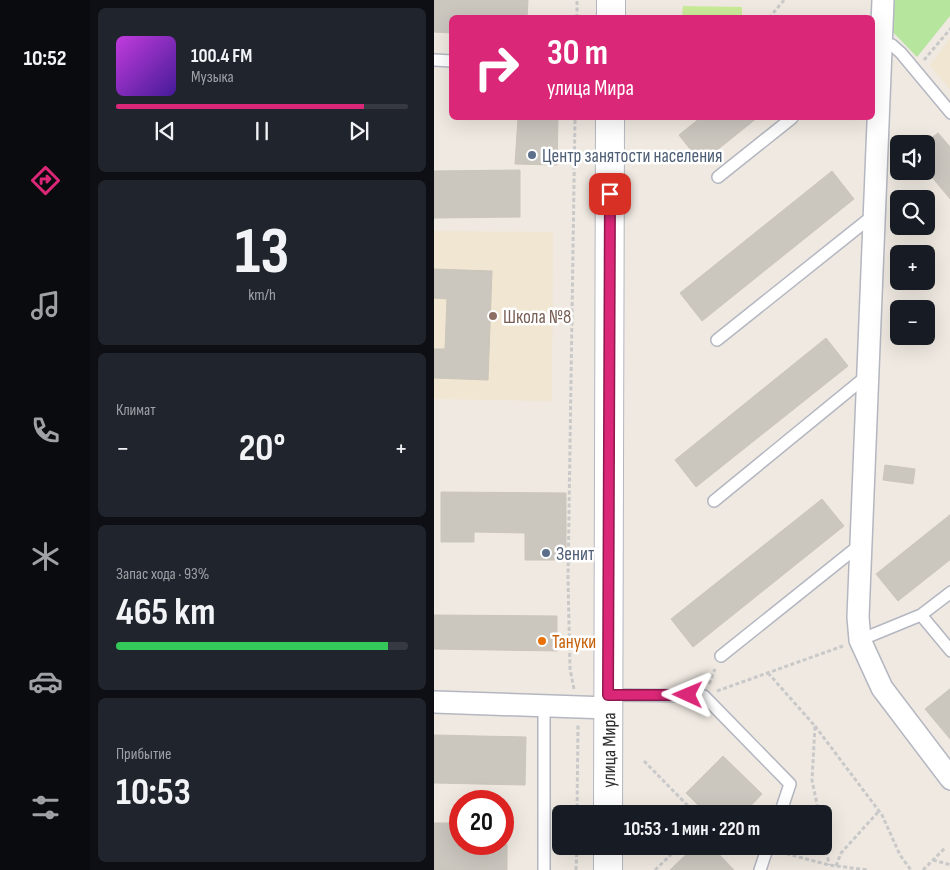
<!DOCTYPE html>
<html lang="ru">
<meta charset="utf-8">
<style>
:root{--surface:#171b24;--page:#20242c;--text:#f1f3f6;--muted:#9ea1a6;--line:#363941;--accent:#db2777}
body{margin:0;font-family:"Sofia Sans Condensed",sans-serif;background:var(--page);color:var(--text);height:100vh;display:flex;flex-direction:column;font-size:19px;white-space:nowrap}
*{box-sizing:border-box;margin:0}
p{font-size:16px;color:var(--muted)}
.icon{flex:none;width:28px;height:28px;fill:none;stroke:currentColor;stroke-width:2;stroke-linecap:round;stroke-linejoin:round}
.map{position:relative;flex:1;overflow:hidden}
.sheet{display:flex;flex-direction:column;gap:8px;padding:8px;background:#0d0f14;width:344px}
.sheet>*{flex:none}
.top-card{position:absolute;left:15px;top:15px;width:426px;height:105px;border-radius:8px;box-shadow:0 5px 20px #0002;background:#db2777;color:#fff;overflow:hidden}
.fabs{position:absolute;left:456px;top:135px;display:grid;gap:10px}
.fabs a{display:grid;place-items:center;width:45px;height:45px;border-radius:8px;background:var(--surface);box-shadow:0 5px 20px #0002;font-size:25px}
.speed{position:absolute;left:15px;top:790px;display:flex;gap:10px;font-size:25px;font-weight:700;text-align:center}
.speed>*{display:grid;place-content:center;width:65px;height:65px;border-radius:50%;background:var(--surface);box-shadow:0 5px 20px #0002;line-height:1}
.speed .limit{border:8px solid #d22;background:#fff;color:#111}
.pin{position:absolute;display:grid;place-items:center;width:42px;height:42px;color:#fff;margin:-21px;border-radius:10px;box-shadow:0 2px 8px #0006}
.me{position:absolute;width:55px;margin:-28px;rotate:271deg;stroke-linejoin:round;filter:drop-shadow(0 0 4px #0008)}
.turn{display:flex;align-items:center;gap:18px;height:105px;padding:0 15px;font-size:22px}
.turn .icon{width:65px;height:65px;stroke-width:2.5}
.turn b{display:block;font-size:35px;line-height:42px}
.big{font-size:38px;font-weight:700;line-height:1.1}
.sheet .tile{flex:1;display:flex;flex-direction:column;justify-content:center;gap:8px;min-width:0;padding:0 18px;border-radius:8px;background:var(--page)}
.sheet .dial{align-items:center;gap:0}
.dial b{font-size:65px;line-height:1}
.song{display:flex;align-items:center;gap:15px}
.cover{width:60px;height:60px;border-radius:8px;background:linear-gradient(135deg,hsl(290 70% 55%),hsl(260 70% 35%))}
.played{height:5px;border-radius:2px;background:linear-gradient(90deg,var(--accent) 85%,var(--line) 85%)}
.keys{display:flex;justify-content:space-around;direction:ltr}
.heat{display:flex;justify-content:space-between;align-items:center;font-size:28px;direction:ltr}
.charge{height:8px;border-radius:4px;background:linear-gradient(90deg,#34c759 93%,var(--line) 0)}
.trip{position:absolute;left:118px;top:805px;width:280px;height:50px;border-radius:8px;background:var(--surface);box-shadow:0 5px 20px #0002;font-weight:700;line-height:50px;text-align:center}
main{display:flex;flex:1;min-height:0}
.dock{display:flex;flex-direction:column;width:90px;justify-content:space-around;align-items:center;background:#090b0e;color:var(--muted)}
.dock .icon{width:35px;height:35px}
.dock .selected{color:var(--accent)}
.dock b{font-size:22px;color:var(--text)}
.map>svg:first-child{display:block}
</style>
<main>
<nav class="dock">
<b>10:52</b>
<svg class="icon selected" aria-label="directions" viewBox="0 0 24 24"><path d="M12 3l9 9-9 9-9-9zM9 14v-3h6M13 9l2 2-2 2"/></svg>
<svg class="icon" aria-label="music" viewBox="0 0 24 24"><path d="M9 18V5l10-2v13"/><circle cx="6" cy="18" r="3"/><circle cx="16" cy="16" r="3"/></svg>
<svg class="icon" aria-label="phone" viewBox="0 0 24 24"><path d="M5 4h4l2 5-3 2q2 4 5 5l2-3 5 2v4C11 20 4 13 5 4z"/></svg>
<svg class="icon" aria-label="climate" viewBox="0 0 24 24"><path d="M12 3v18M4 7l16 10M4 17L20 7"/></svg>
<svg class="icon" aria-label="car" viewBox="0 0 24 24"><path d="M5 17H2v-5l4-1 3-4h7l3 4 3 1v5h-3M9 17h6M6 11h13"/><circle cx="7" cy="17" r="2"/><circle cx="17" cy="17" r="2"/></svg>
<svg class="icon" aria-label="filters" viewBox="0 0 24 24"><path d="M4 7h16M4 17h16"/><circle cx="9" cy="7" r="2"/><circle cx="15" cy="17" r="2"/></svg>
</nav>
<section class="sheet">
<div class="tile">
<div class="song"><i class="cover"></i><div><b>100.4 FM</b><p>Музыка</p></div></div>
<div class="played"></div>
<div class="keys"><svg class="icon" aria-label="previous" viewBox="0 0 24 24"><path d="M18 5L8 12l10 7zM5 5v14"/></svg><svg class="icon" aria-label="pause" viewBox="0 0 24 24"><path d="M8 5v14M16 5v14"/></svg><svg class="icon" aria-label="next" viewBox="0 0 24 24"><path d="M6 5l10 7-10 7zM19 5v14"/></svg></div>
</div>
<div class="tile dial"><b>13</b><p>km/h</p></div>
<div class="tile"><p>Климат</p>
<div class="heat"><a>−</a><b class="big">20°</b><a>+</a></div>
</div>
<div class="tile"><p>Запас хода · 93%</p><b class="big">465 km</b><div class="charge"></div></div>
<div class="tile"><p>Прибытие</p><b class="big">10:53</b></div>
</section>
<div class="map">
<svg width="517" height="870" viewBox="0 0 517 870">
<rect width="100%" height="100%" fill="#efe9e1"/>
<!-- education -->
<path fill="#f0e6d1" d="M516 38H517L516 90 496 65Z
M0 231 119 232 118 401 0 399Z"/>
<!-- green -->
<path fill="#b6e59e" d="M456 0H516V16L483 57 455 28Z"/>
<!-- pitch -->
<path fill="#c9ec9a" d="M249 6 308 7V17H248Z"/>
<!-- building -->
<path fill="#cbc7bf" stroke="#cbc5ba" d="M0 0H94L93 18H18V33L0 32Z
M84 118H124L123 165 81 164Z
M266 118H323L267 163 245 135Z
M504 133 517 148V200L492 170V142Z
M86 170V217L0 218V171Z
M398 171 420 199 268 321 246 293Z
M0 269 58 271 54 380 0 378V349H11L13 299 0 298Z
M392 338 414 366 262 487 241 460Z
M451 465 481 469 479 484 449 480Z
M7 492 132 493V560H91V533L40 532V542H7Z
M388 499 410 526 259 647 237 619Z
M517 514V559L464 601 442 574Z
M0 615 123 616V651L0 649Z
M517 688V740L491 709Z
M0 735 92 737 91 785 0 783Z
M289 756 328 794 309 814H273L252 793Z
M0 823H26V844H73V870H0Z
M261 846H277L300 870H236Z"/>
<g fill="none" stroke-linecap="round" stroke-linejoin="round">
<defs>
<path id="lane" d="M445 48 458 45 467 53 517 113
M0 60 18 61
M284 177 358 118
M283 340 441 214
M280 501 434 375
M487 615 517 651
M426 640 487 615 517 592
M287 656 427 544
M174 695 270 696 356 784 346 814
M110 706V870
M326 870 334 846"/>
<path id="street" d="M449 0 424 617 426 640 448 688 517 779
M0 702 174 708"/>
<g id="secondary">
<path d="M177 18V0"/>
<path id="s1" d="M174 814 176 118"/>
<path d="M174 870V846"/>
</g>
</defs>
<!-- lane casing -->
<use href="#lane" stroke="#b4b7c1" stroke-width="14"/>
<!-- street casing -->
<use href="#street" stroke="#b4b7c1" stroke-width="24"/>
<!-- secondary casing -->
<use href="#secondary" stroke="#b4b7c1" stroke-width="30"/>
<!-- path -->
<path stroke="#c9c9c9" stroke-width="3" stroke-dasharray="4 2.5" stroke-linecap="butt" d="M143 18V0
M335 18 350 0
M490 60 517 28
M334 673 381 726 378 780 385 814
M275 684 281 669
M140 689 136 669 134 578 141 118
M283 691 409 646
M381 726 448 815 466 855 477 870
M210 761 262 814
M143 814 144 725
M389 832 395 865
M346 852 395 865 434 870
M499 860 517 865
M402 866 407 853 445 811
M142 870 143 846
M221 870 246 846
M489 870 511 848"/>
<!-- lane -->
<use href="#lane" stroke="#fff" stroke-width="11"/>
<!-- street -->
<use href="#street" stroke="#fff" stroke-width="21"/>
<!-- secondary -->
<use href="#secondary" stroke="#fff" stroke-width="28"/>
</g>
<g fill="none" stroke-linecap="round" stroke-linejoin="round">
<defs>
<path id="route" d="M176 194 174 695H254"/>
</defs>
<!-- route casing -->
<use href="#route" stroke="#8e194d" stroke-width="12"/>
<!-- route -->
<use href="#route" stroke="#db2777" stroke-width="9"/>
</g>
<!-- markers -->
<g fill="#5c6f8a" stroke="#fff" stroke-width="2">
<circle cx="98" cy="155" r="5"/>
<circle cx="112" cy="553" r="5"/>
</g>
<circle fill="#8d6e63" stroke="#fff" stroke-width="2" cx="59" cy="316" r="5"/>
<circle fill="#e8710a" stroke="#fff" stroke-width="2" cx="108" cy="641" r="5"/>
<g text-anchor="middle" stroke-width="5" stroke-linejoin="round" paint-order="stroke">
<!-- service labels -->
<g font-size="19" fill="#4e5e75" stroke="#fff" text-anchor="start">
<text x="108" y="162">Центр занятости населения</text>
<text x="122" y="560">Зенит</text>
</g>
<!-- education labels -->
<g font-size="19" fill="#785e54" stroke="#fff" text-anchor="start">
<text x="69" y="323">Школа №8</text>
</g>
<!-- food labels -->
<g font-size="19" fill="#c56008" stroke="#fff" text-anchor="start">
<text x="118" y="648">Тануки</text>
</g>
<!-- street labels -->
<g font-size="19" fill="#2e2e2e" stroke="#fff">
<text dy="7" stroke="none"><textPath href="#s1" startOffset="64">улица Мира</textPath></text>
</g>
</g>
</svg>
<div class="fabs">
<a><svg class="icon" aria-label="sound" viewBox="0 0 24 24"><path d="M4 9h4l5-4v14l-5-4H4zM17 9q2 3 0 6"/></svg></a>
<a><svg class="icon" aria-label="search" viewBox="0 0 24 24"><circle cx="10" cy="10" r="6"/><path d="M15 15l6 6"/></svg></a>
<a>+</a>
<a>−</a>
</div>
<div class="speed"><div class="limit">20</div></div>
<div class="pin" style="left:176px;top:194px;background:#d93025"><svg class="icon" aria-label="arrive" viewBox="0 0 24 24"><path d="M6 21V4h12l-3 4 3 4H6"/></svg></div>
<svg class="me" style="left:254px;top:695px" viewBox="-20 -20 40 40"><path d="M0-17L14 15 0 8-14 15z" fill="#db2777" stroke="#fff" stroke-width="4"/></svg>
<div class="trip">10:53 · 1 мин · 220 m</div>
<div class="top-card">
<div class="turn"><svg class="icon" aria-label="right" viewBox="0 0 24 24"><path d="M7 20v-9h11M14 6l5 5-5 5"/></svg><div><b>30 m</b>улица Мира</div></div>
</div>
</div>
</main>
